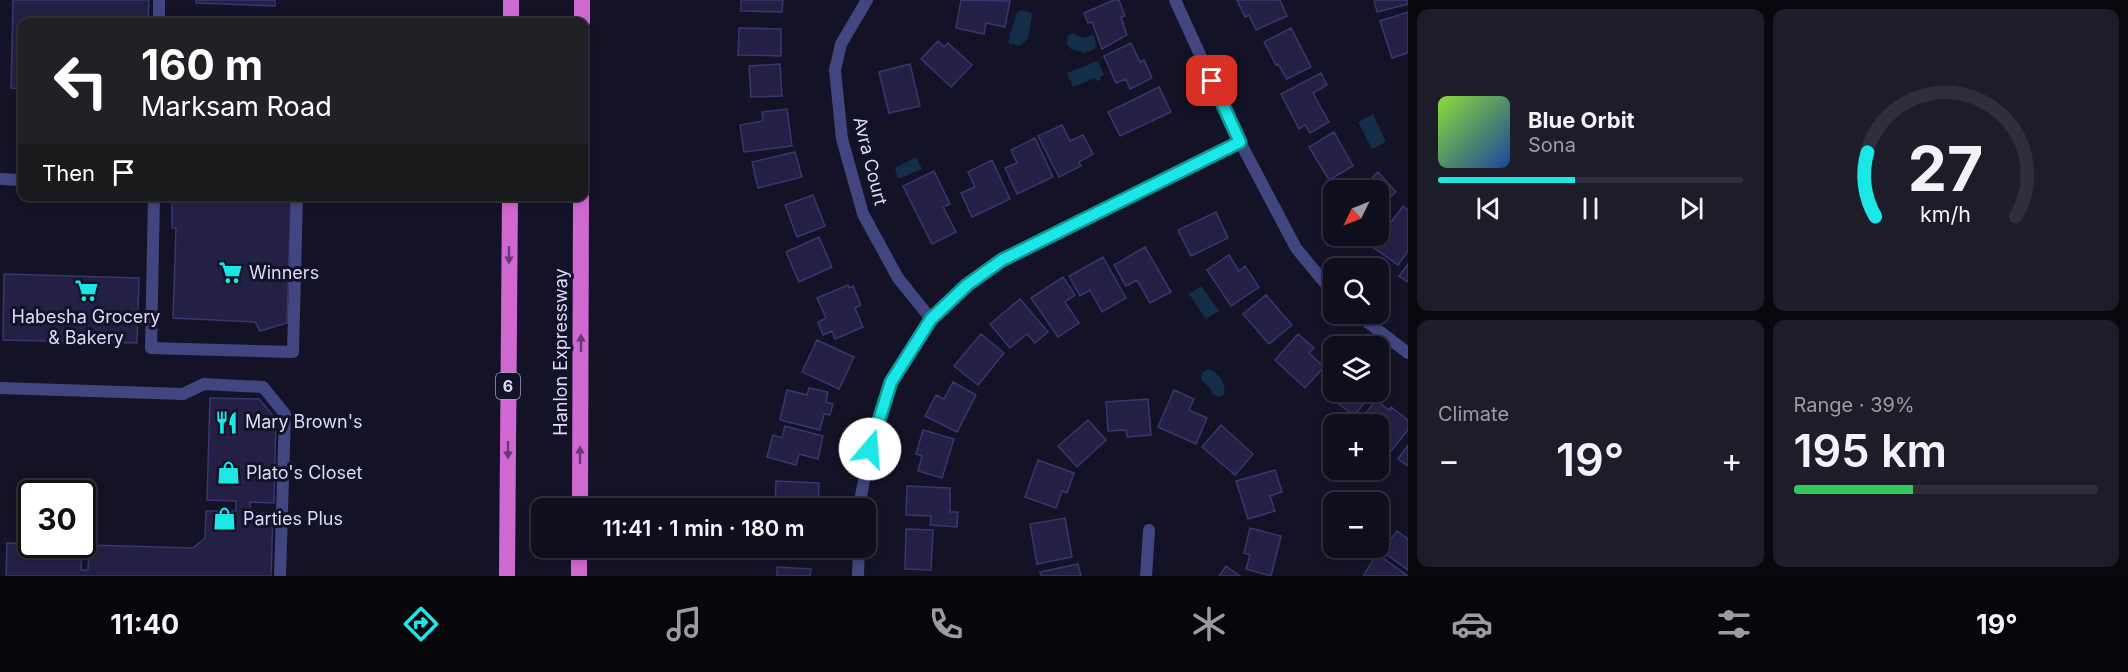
<!DOCTYPE html>
<meta charset="utf-8">
<style>
:root{--surface:#0f0e1c;--page:#1d1c29;--text:#f1f3f6;--muted:#9b9ca3;--line:#2f2e3b;--accent:#1be7e7}
body{margin:0;font-family:Inter,sans-serif;background:var(--page);color:var(--text);height:100vh;display:flex;flex-direction:column;font-size:22px;white-space:nowrap}
*{box-sizing:border-box;margin:0}
p{font-size:20px;color:var(--muted)}
.icon{flex:none;width:33px;height:33px;fill:none;stroke:currentColor;stroke-width:2;stroke-linecap:round;stroke-linejoin:round}
.map{position:relative;flex:1;overflow:hidden}
.sheet{display:flex;flex-direction:column;gap:9px;padding:9px;background:#08080f;width:720px}
.sheet>*{flex:none}
.banner{position:absolute;left:18px;top:18px;width:570px;height:183px;border-radius:12px;box-shadow:0 3px 9px #0003,0 0 0 2px var(--line);background:#202124;color:#fff;overflow:hidden}
.needle{width:39px;rotate:227deg}
.tools{position:absolute;left:1323px;top:180px;display:grid;gap:12px}
.tools a{display:grid;place-items:center;width:66px;height:66px;border-radius:12px;background:var(--surface);box-shadow:0 3px 9px #0003,0 0 0 2px var(--line);font-size:30px}
.speed{position:absolute;left:18px;top:480px;display:flex;gap:12px;font-size:30px;font-weight:700;text-align:center}
.speed>*{display:grid;place-content:center;width:78px;height:78px;border-radius:50%;background:var(--surface);box-shadow:0 3px 9px #0003,0 0 0 2px var(--line);line-height:1}
.speed .limit{border:3px solid #111;border-radius:9px;background:#fff;color:#111}
.pin{position:absolute;display:grid;place-items:center;width:51px;height:51px;color:#fff;margin:-26px;border-radius:12px;box-shadow:0 3px 9px #0006}
.me{position:absolute;width:66px;margin:-33px;rotate:18deg;stroke-linejoin:round;filter:drop-shadow(0 0 4px #0008)}
.turn{display:flex;align-items:center;gap:21px;height:126px;padding:0 24px;font-size:27px}
.turn .icon{width:78px;height:78px;stroke-width:2.5}
.turn b{display:block;font-size:42px;line-height:51px}
.then{display:flex;align-items:center;height:57px;padding:0 24px;background:#0003;gap:12px;font-size:22px}
.big{font-size:45px;font-weight:600;line-height:1.1}
.sheet .tile{flex:1;display:flex;flex-direction:column;justify-content:center;gap:9px;min-width:0;padding:0 21px;border-radius:12px;background:var(--page)}
.sheet .dial{align-items:center;gap:0}
.dial svg{height:156px;overflow:visible;fill:none;stroke:var(--line);stroke-width:7;stroke-linecap:round;text-anchor:middle}
.dial text{fill:var(--text);stroke:none}
.song{display:flex;align-items:center;gap:18px}
.cover{width:72px;height:72px;border-radius:9px;background:linear-gradient(135deg,hsl(90 70% 55%),hsl(220 70% 35%))}
.played{height:6px;border-radius:3px;background:linear-gradient(90deg,var(--accent) 45%,var(--line) 45%)}
.keys{display:flex;justify-content:space-around;direction:ltr}
.heat{display:flex;justify-content:space-between;align-items:center;font-size:33px;direction:ltr}
.charge{height:9px;border-radius:4px;background:linear-gradient(90deg,#34c759 39%,var(--line) 0)}
.sheet .tiles{flex:1;display:grid;gap:9px;grid-template-columns:repeat(2,1fr)}
.trip{position:absolute;left:531px;top:498px;width:345px;height:60px;border-radius:12px;background:var(--surface);box-shadow:0 3px 9px #0003,0 0 0 2px var(--line);font-weight:600;line-height:60px;text-align:center}
.tab-bar{display:flex;height:96px;justify-content:space-around;align-items:center;background:#06060b;color:var(--muted)}
.tab-bar .icon{width:42px;height:42px}
.tab-bar .current{color:var(--accent)}
.tab-bar b{font-size:27px;color:var(--text)}
main{display:flex;flex:1;min-height:0}
.map>svg:first-child{display:block}
</style>
<main>
<div class="map">
<svg width="1408" height="576" viewBox="0 0 1408 576">
<rect width="100%" height="100%" fill="#141226"/>
<!-- water -->
<path fill="#142d48" d="M1020 10 1030 12 1032 15 1028 39 1019 46 1014 44 1011 45 1008 41 1010 39 1009 35 1012 30 1017 12Z
M1072 33 1084 38 1093 34 1096 43 1095 49 1085 53 1071 49 1067 44V37Z
M1098 61 1104 75 1100 77 1101 80 1097 81 1095 78 1073 87 1067 73Z
M1373 114 1386 142 1372 149 1358 122Z
M916 157 922 169 898 179 895 168Z
M1201 286 1219 311 1206 319 1189 294Z
M1208 369C1218 371 1227 385 1224 394L1220 397 1213 394 1209 387 1201 380 1202 373Z"/>
<!-- building -->
<path fill="#242045" stroke="#3a356e" stroke-width="1.5" d="M13 0H149L148 22H22V89L11 88Z
M196 0H275V6L196 3Z
M741 0H783L782 12 741 11Z
M961 0 1010 1 1005 27 986 23 984 34 956 28Z
M1114 0H1119L1125 16 1121 17 1127 35 1102 49 1092 22 1088 23 1084 13Z
M1237 0H1280L1287 16 1256 30 1249 15 1245 17Z
M1374 0H1408V4L1377 12Z
M1408 12V53L1392 58 1380 21Z
M739 28 781 29V56L738 55Z
M1291 28 1311 67 1287 79 1278 64 1276 65 1264 42Z
M938 41 944 47 948 43 972 65 951 87 921 59Z
M1131 43 1140 62 1144 60 1152 78 1130 89 1126 79 1116 83 1104 56Z
M780 64 782 96 751 97 749 66Z
M910 64 920 106 889 113 879 72Z
M1321 73 1327 85 1313 93 1329 122 1310 133 1305 125 1299 129 1281 94Z
M1159 87 1171 112 1120 136 1108 112Z
M787 109 792 146 744 152 740 125 763 121 762 112Z
M1062 125 1070 141 1083 135 1093 154 1079 162 1081 166 1059 177 1038 136Z
M1334 132 1353 166 1329 180 1309 147Z
M1035 138 1053 177 1017 194 1005 168 1017 163 1011 150Z
M795 152 802 177 758 188 752 162Z
M992 160 1010 199 972 217 961 193 975 187 968 172Z
M934 171 950 204 943 207 956 232 932 244 903 186Z
M1378 172 1396 192 1378 208V190H1343L1353 182 1360 189Z
M813 195 825 226 797 237 785 205Z
M172 196H291L287 323 260 331 255 322 173 318 176 228H172Z
M1403 206 1408 210V251L1398 265 1364 241 1368 236H1378V221L1380 218 1389 225Z
M1216 212 1228 238 1191 256 1178 230Z
M819 237 832 267 799 282 786 252Z
M1145 247 1171 292 1150 303 1137 280 1126 286 1114 265Z
M1229 255 1239 271 1245 266 1259 287 1231 306 1207 270Z
M1103 257 1126 298 1102 312 1090 290 1080 296 1069 276Z
M1408 264V282L1399 276Z
M4 274 139 278 137 343 3 340Z
M1063 277 1075 295 1065 302 1079 323 1058 337 1031 298Z
M848 285 849 288 853 286 861 305 855 308 863 327 835 339 832 331 823 335 818 322 826 318 817 298Z
M1266 295 1292 325 1269 344 1243 314Z
M1020 299 1048 332 1035 343 1027 334 1010 348 990 324Z
M981 334 1004 353 978 385 954 366Z
M1298 334 1314 348 1309 353 1324 367 1305 388 1275 360Z
M817 340 854 357 839 389 802 372Z
M1334 374V392H1368L1371 394 1354 416 1321 390Z
M953 382 976 395 957 432 925 416 936 395 944 399Z
M809 388 828 392 826 402 833 404 830 415 824 414 820 430 780 420 787 390 807 395Z
M1174 390 1194 399 1189 410 1207 418 1196 444 1158 427Z
M210 398 259 399 276 419 274 503 250 502V512L273 514 271 576H6L7 543 82 545 81 570H88L89 545 193 548 205 538 206 511H236V501L207 500Z
M1148 399 1151 435 1127 437 1126 430 1108 431 1106 402Z
M1376 400 1389 410 1391 407 1408 420V430L1383 461 1378 458V424L1358 423Z
M1088 420 1106 440 1077 467 1058 446Z
M1221 425 1253 454 1235 475 1202 447Z
M785 426 823 436 818 459 799 454 796 465 767 457 773 435 782 438Z
M923 430 954 439 942 478 918 471 922 456 916 454Z
M1408 445V466L1398 459Z
M1038 460 1074 473 1067 493 1062 491 1056 508 1025 497Z
M1275 470 1282 492 1270 496 1275 511 1248 519 1236 481Z
M776 481 819 483 818 508H775Z
M907 486 950 488V512H958L957 527 930 525 931 516 906 515Z
M1065 518 1072 557 1037 564 1030 524Z
M1250 528 1281 536 1271 576 1246 569 1250 555 1244 553Z
M906 529 933 530 931 570 905 569Z
M1397 531 1408 539V570L1382 551Z
M789 548H813V552H789Z
M1377 554 1408 576H1363Z
M1078 564 1081 576H1041L1040 572Z
M1226 566 1240 576H1219Z
M777 567 811 569 810 576H777Z"/>
<g fill="none" stroke-linecap="round" stroke-linejoin="round">
<!-- service -->
<path stroke="#424680" stroke-width="12" d="M159 22V0
M0 179 22 180
M154 196 151 348 293 352 297 196
M0 388 183 394 204 384 263 387 285 414 280 576"/>
<!-- minor -->
<path stroke="#424680" stroke-width="12" d="M867 0 841 44 835 70 842 139 863 214 898 278 931 319
M1175 0 1240 142 1296 248 1334 294
M1357 314 1408 353
M860 508 861 496 870 449 891 382 931 319 967 285 1002 260 1240 142
M858 576 859 548
M1146 576 1149 530"/>
<!-- trunk -->
<path stroke="#d068d2" stroke-width="16" d="M511 22V0
M582 22V0
M580 508 581 196
M507 576 510 196
M579 576V548"/>
</g>
<!-- one-way arrows -->
<defs><path id="oneway-solid" d="M-6-.8H1V-3.2L6.5 0L1 3.2V.8H-6Z" transform="scale(1.5)"/></defs>
<g fill="#693973">
<use href="#oneway-solid" transform="translate(509 255) rotate(90)"/>
<use href="#oneway-solid" transform="translate(581 343) rotate(-90)"/>
<use href="#oneway-solid" transform="translate(508 450) rotate(90)"/>
<use href="#oneway-solid" transform="translate(580 455) rotate(-90)"/>
</g>
<g fill="none" stroke-linecap="round" stroke-linejoin="round">
<defs>
<path id="route" d="M870 449 891 382 931 319 967 285 1002 260 1240 142 1212 81"/>
</defs>
<!-- route casing -->
<use href="#route" stroke="#129696" stroke-width="15"/>
<!-- route -->
<use href="#route" stroke="#1be7e7" stroke-width="10"/>
</g>
<!-- icons -->
<defs>
<symbol id="supermarket-bare" viewBox="-9 -9 18 18"><path d="M-6-5.5h2.5l.6 2H6L4.5 2H-2.5L-4.4-4H-6ZM-1.5 3.2a1.3 1.3 0 1 0 .1 0ZM3 3.2a1.3 1.3 0 1 0 .1 0Z" fill="#1be7e7" stroke="#141226" stroke-width="2.5" paint-order="stroke"/></symbol>
<symbol id="restaurant-bare" viewBox="-9 -9 18 18"><path d="M-5-6h1v4h1v-4h1v4h1v-4h1v5L-1.5 .5V6h-2V.5L-5-1ZM5-6V6H3V1.5H1.5Q1.5-4 5-6Z" fill="#1be7e7" stroke="#141226" stroke-width="2.5" paint-order="stroke"/></symbol>
<symbol id="shop-bare" viewBox="-9 -9 18 18"><path d="M-5-2.5h2.3a2.7 3.5 0 0 1 5.4 0H5L5.5 6h-11ZM-1.5-2.5h3a1.5 2.3 0 0 0-3 0Z" fill="#1be7e7" stroke="#141226" stroke-width="2.5" paint-order="stroke"/></symbol>
</defs>
<g fill-rule="evenodd">
<use href="#supermarket-bare" x="214" y="256" width="33" height="33"/>
<use href="#supermarket-bare" x="70" y="274" width="33" height="33"/>
<use href="#restaurant-bare" x="210" y="406" width="33" height="33"/>
<use href="#shop-bare" x="212" y="456" width="33" height="33"/>
<use href="#shop-bare" x="208" y="502" width="33" height="33"/>
</g>
<g text-anchor="middle" stroke-width="6" stroke-linejoin="round" paint-order="stroke">
<!-- shield labels -->
<rect fill="#141226" stroke="#9f9fbb" stroke-width="1.5" x="496" y="373" width="24" height="26" rx="4.5"/>
<g font-size="16" font-weight="bold" fill="#dbdbfb">
<text x="508" y="392">6</text>
</g>
<!-- street labels -->
<g font-size="18" fill="#dbdbfb" stroke="#141226">
<text transform="translate(870 161) rotate(76)" y="6">Avra Court</text>
<text transform="translate(561 352) rotate(-90)" y="6">Hanlon Expressway</text>
</g>
<!-- poi labels -->
<g font-size="18" fill="#dbdbfb" stroke="#141226" text-anchor="start">
<text x="249" y="279">Winners</text>
<text x="86" y="323" text-anchor="middle">Habesha Grocery<tspan x="86" dy="21">&amp; Bakery</tspan></text>
<text x="245" y="428">Mary Brown's</text>
<text x="246" y="479">Plato's Closet</text>
<text x="243" y="525">Parties Plus</text>
</g>
</g>
</svg>
<div class="tools">
<a><svg class="needle" viewBox="-14 -14 28 28"><path d="M0-13l5 13h-10z" fill="#e53935"/><path d="M0 13l5-13h-10z" fill="#9b9ca3"/></svg></a>
<a><svg class="icon" aria-label="search" viewBox="0 0 24 24"><circle cx="10" cy="10" r="6"/><path d="M15 15l6 6"/></svg></a>
<a><svg class="icon" aria-label="layers" viewBox="0 0 24 24"><path d="M12 4l9 5-9 5-9-5zM3 14l9 5 9-5"/></svg></a>
<a>+</a>
<a>−</a>
</div>
<div class="speed"><div class="limit">30</div></div>
<div class="pin" style="left:1212px;top:81px;background:#d93025"><svg class="icon" aria-label="arrive" viewBox="0 0 24 24"><path d="M6 21V4h12l-3 4 3 4H6"/></svg></div>
<svg class="me" style="left:870px;top:449px" viewBox="-20 -20 40 40"><circle r="19" fill="#fff"/><path d="M0-13L10 11 0 6-10 11z" fill="#1be7e7"/></svg>
<div class="trip">11:41 · 1 min · 180 m</div>
<div class="banner">
<div class="turn"><svg class="icon" aria-label="left" viewBox="0 0 24 24"><path d="M17 20v-9H6M10 6l-5 5 5 5"/></svg><div><b>160 m</b>Marksam Road</div></div>
<div class="then">Then<svg class="icon" aria-label="arrive" viewBox="0 0 24 24"><path d="M6 21V4h12l-3 4 3 4H6"/></svg></div>
</div>
</div>
<section class="sheet">
<div class="tiles">
<div class="tile">
<div class="song"><i class="cover"></i><div><b>Blue Orbit</b><p>Sona</p></div></div>
<div class="played"></div>
<div class="keys"><svg class="icon" aria-label="previous" viewBox="0 0 24 24"><path d="M18 5L8 12l10 7zM5 5v14"/></svg><svg class="icon" aria-label="pause" viewBox="0 0 24 24"><path d="M8 5v14M16 5v14"/></svg><svg class="icon" aria-label="next" viewBox="0 0 24 24"><path d="M6 5l10 7-10 7zM19 5v14"/></svg></div>
</div>
<div class="tile dial"><svg viewBox="0 0 100 80">
<path d="M14 69A42 42 0 1 1 86 69"/>
<path d="M14 69A42 42 0 0 1 10 36" stroke="#1be7e7"/>
<text x="50" y="56" font-size="32" font-weight="700">27</text>
<text x="50" y="72" font-size="11">km/h</text>
</svg></div>
<div class="tile"><p>Climate</p>
<div class="heat"><a>−</a><b class="big">19°</b><a>+</a></div>
</div>
<div class="tile"><p>Range · 39%</p><b class="big">195 km</b><div class="charge"></div></div>
</div>
</section>
</main>
<nav class="tab-bar">
<b>11:40</b>
<svg class="icon current" aria-label="directions" viewBox="0 0 24 24"><path d="M12 3l9 9-9 9-9-9zM9 14v-3h6M13 9l2 2-2 2"/></svg>
<svg class="icon" aria-label="music" viewBox="0 0 24 24"><path d="M9 18V5l10-2v13"/><circle cx="6" cy="18" r="3"/><circle cx="16" cy="16" r="3"/></svg>
<svg class="icon" aria-label="phone" viewBox="0 0 24 24"><path d="M5 4h4l2 5-3 2q2 4 5 5l2-3 5 2v4C11 20 4 13 5 4z"/></svg>
<svg class="icon" aria-label="climate" viewBox="0 0 24 24"><path d="M12 3v18M4 7l16 10M4 17L20 7"/></svg>
<svg class="icon" aria-label="car" viewBox="0 0 24 24"><path d="M5 17H2v-5l4-1 3-4h7l3 4 3 1v5h-3M9 17h6M6 11h13"/><circle cx="7" cy="17" r="2"/><circle cx="17" cy="17" r="2"/></svg>
<svg class="icon" aria-label="filters" viewBox="0 0 24 24"><path d="M4 7h16M4 17h16"/><circle cx="9" cy="7" r="2"/><circle cx="15" cy="17" r="2"/></svg>
<b>19°</b>
</nav>
